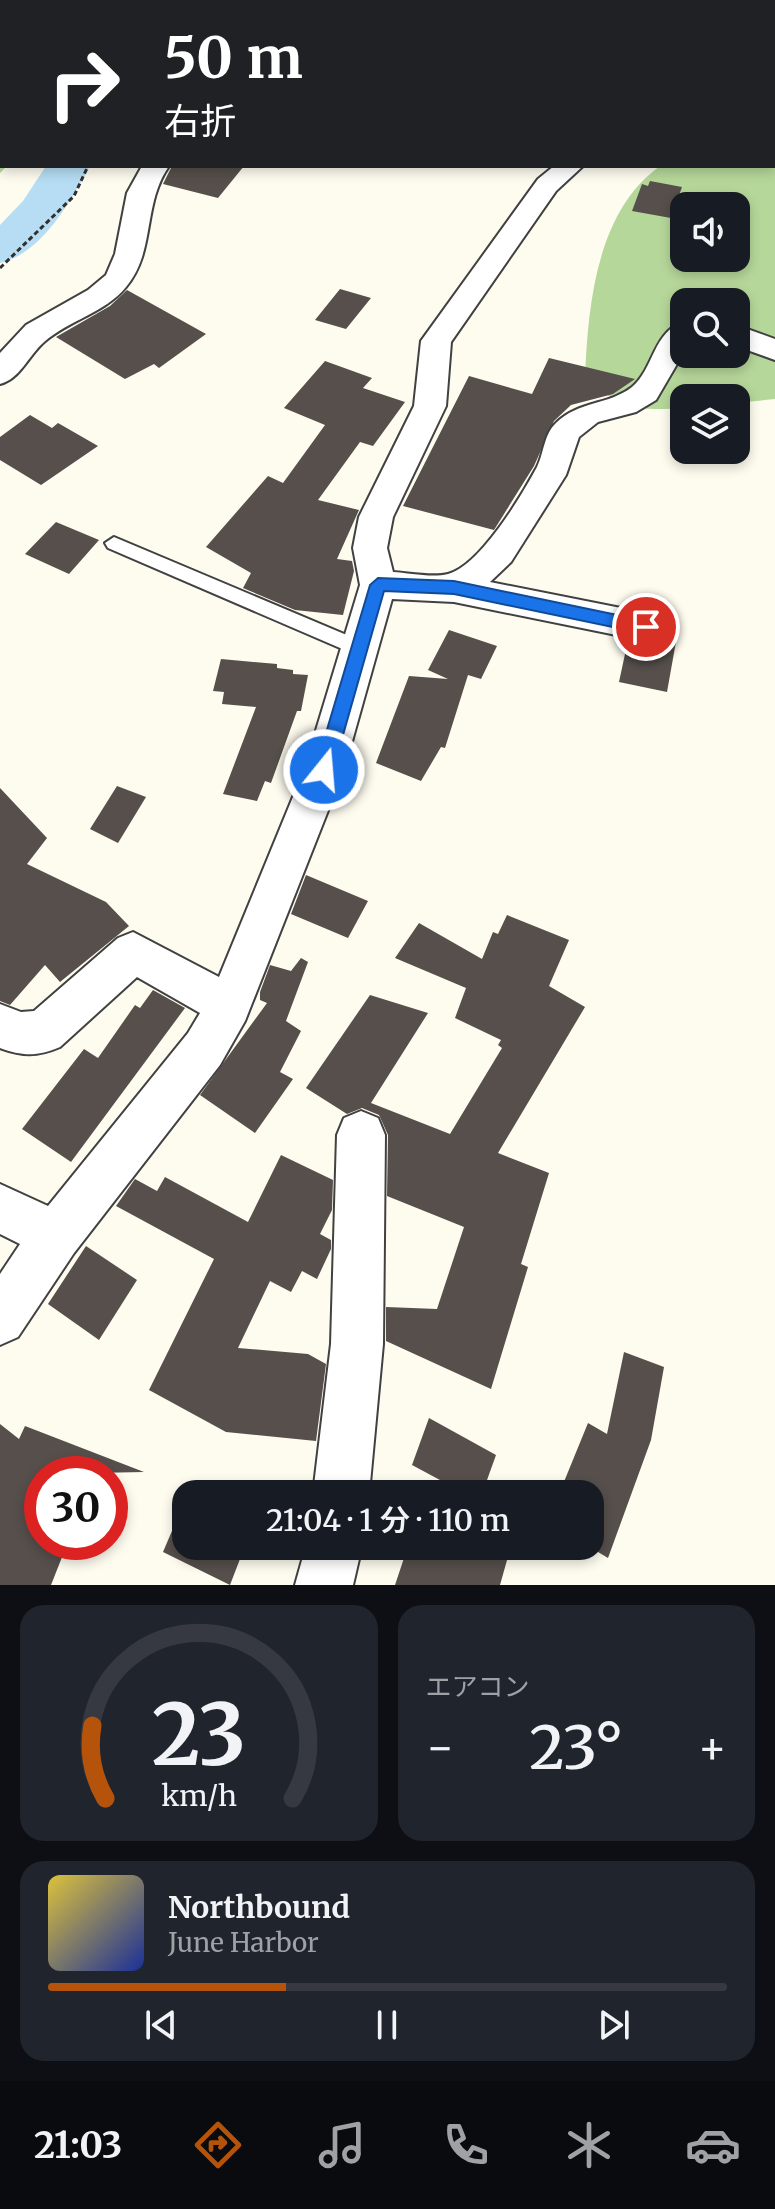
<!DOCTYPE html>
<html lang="ja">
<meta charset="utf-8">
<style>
:root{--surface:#171b24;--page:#20242c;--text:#f1f3f6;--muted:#9ea1a6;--line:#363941;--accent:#b45309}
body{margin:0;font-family:Merriweather,"Noto Sans JP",serif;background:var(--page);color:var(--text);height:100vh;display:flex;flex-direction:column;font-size:30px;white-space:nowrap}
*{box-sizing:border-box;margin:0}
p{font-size:26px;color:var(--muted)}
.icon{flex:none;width:44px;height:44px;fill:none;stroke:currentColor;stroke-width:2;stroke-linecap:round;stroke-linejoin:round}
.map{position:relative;height:1585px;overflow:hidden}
.drawer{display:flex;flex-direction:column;gap:20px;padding:20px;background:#0d0f14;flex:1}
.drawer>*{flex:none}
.top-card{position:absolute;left:0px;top:0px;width:776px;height:168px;box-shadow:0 4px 12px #0003;background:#202124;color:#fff;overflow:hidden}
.buttons{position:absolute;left:670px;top:192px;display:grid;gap:16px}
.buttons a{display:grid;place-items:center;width:80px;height:80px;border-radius:16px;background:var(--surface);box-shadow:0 4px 12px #0003;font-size:40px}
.speed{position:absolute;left:24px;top:1456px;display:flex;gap:16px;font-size:40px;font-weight:700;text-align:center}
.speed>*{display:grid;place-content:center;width:104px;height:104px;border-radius:50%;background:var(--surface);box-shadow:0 4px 12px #0003;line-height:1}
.speed .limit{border:12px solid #d22;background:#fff;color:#111}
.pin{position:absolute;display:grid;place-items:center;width:68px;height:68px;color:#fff;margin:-34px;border:4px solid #fff;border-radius:50%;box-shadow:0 2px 8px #0007}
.me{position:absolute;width:88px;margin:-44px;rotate:17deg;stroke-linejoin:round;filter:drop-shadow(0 0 6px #0008)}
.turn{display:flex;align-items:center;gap:28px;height:168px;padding:0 32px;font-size:36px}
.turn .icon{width:104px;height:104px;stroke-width:2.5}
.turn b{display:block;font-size:56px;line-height:68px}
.big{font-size:60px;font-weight:600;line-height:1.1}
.drawer .tile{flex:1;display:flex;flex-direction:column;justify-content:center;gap:12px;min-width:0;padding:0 28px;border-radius:24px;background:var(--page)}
.drawer .dial{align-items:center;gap:0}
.dial svg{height:208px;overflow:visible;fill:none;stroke:var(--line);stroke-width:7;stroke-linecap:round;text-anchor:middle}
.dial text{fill:var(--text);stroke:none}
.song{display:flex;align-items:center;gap:24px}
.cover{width:96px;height:96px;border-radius:12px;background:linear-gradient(135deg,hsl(50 70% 55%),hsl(230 70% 35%))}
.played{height:8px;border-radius:4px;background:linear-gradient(90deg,var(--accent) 35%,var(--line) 35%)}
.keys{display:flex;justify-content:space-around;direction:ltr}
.heat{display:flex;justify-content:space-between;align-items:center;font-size:44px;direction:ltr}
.drawer .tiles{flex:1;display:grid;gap:20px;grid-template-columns:1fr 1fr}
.tile:last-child{grid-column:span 2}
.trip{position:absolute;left:172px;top:1480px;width:432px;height:80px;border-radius:24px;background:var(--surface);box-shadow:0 4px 12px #0003;font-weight:600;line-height:80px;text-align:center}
.tab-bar{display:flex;height:128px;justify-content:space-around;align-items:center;background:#090b0e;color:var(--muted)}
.tab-bar .icon{width:56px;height:56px}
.tab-bar .active{color:var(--accent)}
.tab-bar b{font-size:36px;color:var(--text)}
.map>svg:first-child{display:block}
</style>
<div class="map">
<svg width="775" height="1585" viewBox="0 0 775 1585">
<rect width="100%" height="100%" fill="#fefbef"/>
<!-- forest -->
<path fill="#b6d79a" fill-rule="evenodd" d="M0 0H280L2 2V166H7L0 173Z
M775 112V399L736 403V398H684V408C637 411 621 409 585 378 588 306 596 212 660 166H774ZM684 206H736V258H684ZM684 302H736V354H684Z"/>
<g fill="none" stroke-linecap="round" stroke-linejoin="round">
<!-- river -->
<path fill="#b6ddf3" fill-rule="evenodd" d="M46 166H90C70 202 42 253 0 263V225L23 201Z"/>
</g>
<!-- building -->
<path fill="#564f4b" d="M172 166H244L218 198 163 184Z
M650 181 682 187 671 218 632 211 642 184 648 186Z
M340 289 371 298 346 329 315 320Z
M127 290 206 334 159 368 154 364 125 379 56 337 110 306Z
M549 358 635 379 613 394 571 405 554 421 534 466 494 530 403 506 469 376 532 394Z
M325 361 372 378 363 388 405 402 373 446 360 442 318 500 359 510 337 559 352 561 354 571 343 615 295 610 243 588 251 573 206 547 268 476 283 483 325 425 284 408Z
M30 415 52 428 58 423 98 446 41 485 0 460V437Z
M56 522 99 540 69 574 25 554Z
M449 630 497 646 481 679 468 675 445 748 441 747 421 781 376 763 409 676 448 679 428 670Z
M664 633 677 636 667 692 619 682 628 640 647 644 660 640Z
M221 659 277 664V668L293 670V674L308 675 301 711H297L271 783 265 781 257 801 223 794 256 707 222 704 224 692 213 691Z
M117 786 146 797 118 843 90 829Z
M0 788 47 838 27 864 106 902 129 926 60 982 45 965 10 1005 0 1001Z
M306 875 368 901 348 938 291 914Z
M507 915 569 940 549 986 585 1007 498 1153 549 1173 521 1264 528 1267 491 1389 386 1341V1307L437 1309 464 1227 387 1196 388 1135 379 1115 362 1108 347 1114 306 1088 370 995 428 1013 371 1103 450 1134 502 1048 498 1045 501 1040 455 1018 466 988 395 958 419 923 482 959 493 932 498 934Z
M301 958 308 962 286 1021 301 1031 280 1072 293 1079 255 1133 200 1095 267 1003 260 1000V992L270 965 291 971Z
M153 990 185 1008 71 1162 22 1129 84 1049 98 1058 135 1005 140 1008Z
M281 1155 333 1180 332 1210 320 1234 331 1240V1249L317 1279 302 1271 291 1292 270 1281 238 1348 308 1354 326 1364 316 1441 226 1432 149 1390 214 1259 116 1206 135 1179 157 1191 165 1177 248 1222Z
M86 1246 137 1280 99 1340 48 1304Z
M624 1352 664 1367 651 1440 608 1558 588 1546 590 1494H559L588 1423 607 1434Z
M429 1418 496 1455 482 1494H466L412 1465Z
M0 1424 19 1439 25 1426 144 1472 42 1474V1542H68L51 1585H0Z
M186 1498V1546H245L230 1585 163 1552Z
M408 1546H511L500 1585H395Z"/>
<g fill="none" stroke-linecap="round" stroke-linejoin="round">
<defs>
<path id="service" d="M114 537 368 644 370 649 368 654H354L108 548 105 543Z"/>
<path id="minor" d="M753 0H775V8L774 2Z
M142 166H169C142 205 156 251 126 287 105 313 69 320 44 342 28 356 20 379 0 384V353L26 325 88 290 106 275 115 254 127 193Z
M554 166H583L556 191 451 342 446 406 393 517 387 548 393 572C409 573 432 578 448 574 480 566 522 495 537 467 544 453 544 434 556 423 578 401 609 405 632 387 654 369 653 331 684 322V352L656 400 636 412 598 422 579 437 566 475 511 562 490 582 646 613 659 617 664 627 659 637 646 641 454 602 392 599 344 770 245 1021 220 1065 74 1253 18 1337 0 1345V1274L20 1244 0 1234V1184L48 1206 188 1033 200 1013 137 977 60 1047C37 1057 22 1056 0 1048V1004L21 1012 34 1011 118 938 133 932 219 977 304 770 360 585 353 548 359 517 414 406 421 341 538 179Z
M736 325 775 339V360L736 346Z
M361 1111 378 1118 385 1135 383 1344 369 1494H313L331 1344 337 1135 344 1118Z
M306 1546H362L353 1585H295Z"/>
</defs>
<!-- service casing -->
<use href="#service" stroke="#414141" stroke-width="4"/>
<!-- minor casing -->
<use href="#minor" stroke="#414141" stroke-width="4"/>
<!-- path -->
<path stroke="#303030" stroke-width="3" stroke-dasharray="5 3" stroke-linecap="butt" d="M0 268 74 196 88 166"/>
<!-- service -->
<use href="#service" fill="#fff" fill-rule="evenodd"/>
<!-- minor -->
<use href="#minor" fill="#fff" fill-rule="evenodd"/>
</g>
<!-- route -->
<path fill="#1a73e8" stroke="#114b97" stroke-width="2" d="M378 578 454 581 646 621 654 627 646 634 454 594 384 591 333 770 324 778 315 770 370 585Z"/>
</svg>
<div class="buttons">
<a><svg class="icon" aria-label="sound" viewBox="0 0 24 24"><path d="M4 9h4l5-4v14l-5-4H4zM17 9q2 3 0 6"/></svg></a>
<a><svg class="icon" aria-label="search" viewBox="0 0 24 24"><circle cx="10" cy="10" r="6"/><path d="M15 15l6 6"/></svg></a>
<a><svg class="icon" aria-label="layers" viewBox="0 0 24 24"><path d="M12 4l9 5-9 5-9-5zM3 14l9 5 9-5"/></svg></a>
</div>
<div class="speed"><div class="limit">30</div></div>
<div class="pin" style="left:646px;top:627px;background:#d93025"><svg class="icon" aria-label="arrive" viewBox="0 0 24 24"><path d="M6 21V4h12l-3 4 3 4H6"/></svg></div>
<svg class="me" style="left:324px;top:770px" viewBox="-20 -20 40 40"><circle r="17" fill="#1a73e8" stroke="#fff" stroke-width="3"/><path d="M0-11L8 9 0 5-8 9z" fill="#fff"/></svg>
<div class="trip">21:04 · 1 分 · 110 m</div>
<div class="top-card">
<div class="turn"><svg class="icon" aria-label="right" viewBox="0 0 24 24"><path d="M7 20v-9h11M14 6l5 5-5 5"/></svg><div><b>50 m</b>右折</div></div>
</div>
</div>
<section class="drawer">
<div class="tiles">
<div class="tile dial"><svg viewBox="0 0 100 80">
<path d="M14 69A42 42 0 1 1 86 69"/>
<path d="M14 69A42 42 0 0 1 9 41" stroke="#b45309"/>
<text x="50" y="56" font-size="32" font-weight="700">23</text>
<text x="50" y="72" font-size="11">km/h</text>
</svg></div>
<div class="tile"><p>エアコン</p>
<div class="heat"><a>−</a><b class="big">23°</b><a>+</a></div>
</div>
<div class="tile">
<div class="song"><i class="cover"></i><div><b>Northbound</b><p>June Harbor</p></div></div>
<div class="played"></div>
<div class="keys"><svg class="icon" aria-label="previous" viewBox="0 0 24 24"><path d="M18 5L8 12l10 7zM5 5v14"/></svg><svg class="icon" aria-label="pause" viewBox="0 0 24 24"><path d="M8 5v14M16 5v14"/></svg><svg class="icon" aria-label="next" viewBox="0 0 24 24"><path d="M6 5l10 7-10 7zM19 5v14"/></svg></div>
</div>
</div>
</section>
<nav class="tab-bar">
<b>21:03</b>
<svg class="icon active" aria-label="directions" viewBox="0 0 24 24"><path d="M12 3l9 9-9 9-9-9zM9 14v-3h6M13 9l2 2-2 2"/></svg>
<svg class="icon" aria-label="music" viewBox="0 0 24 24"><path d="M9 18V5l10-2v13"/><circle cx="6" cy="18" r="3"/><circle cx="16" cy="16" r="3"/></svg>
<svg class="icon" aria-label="phone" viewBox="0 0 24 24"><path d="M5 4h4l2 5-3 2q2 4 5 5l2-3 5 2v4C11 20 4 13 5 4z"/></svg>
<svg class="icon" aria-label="climate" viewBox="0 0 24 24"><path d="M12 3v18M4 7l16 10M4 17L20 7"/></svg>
<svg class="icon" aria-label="car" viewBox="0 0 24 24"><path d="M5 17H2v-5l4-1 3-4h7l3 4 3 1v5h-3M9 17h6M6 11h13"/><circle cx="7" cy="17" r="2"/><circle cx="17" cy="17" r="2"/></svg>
</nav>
